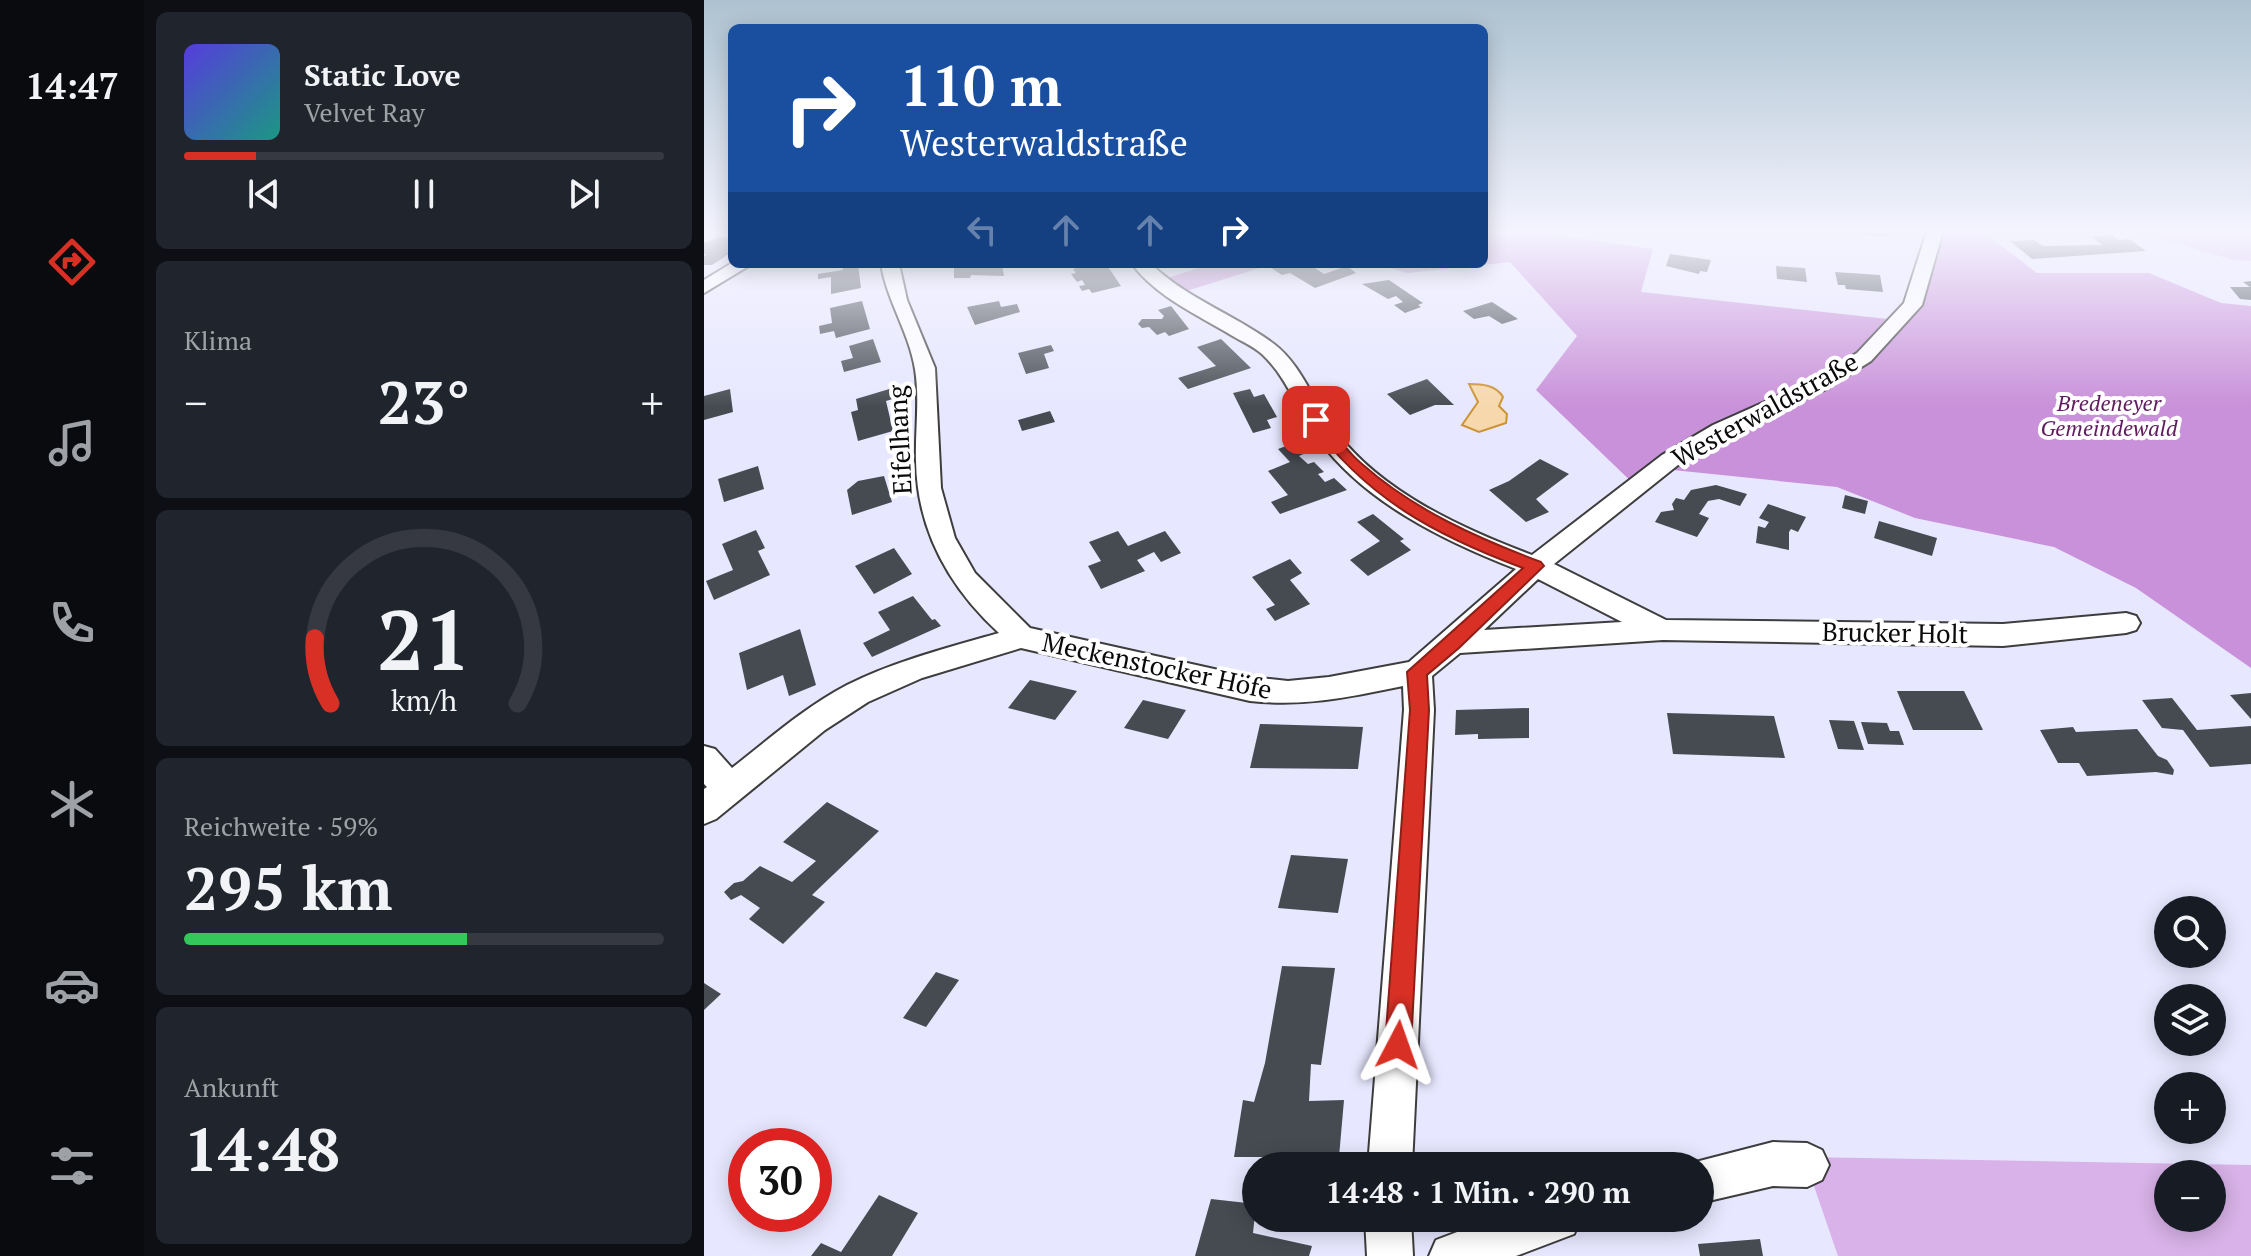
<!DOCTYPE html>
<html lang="de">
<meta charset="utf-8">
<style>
:root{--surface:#171b24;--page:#20242c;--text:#f1f3f6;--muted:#9ea1a6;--line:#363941;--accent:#d93025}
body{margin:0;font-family:"PT Serif",serif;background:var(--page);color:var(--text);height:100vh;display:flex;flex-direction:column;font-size:30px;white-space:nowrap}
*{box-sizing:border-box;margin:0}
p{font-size:26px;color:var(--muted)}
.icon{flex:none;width:44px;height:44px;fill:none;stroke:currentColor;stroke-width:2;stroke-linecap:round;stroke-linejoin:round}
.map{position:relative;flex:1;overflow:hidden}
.side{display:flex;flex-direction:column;gap:12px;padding:12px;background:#0d0f14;width:560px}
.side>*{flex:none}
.banner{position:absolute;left:24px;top:24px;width:760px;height:244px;border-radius:12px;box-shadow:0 4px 20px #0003;background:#1a4fa0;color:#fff;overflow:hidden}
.tools{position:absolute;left:1450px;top:896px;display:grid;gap:16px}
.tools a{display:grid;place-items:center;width:72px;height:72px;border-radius:50%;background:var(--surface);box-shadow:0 4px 20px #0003;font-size:40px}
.speed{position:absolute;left:24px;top:1128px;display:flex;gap:16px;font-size:40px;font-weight:700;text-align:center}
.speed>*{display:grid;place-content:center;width:104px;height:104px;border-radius:50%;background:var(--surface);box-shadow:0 4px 20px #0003;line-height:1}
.speed .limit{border:12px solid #d22;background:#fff;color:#111}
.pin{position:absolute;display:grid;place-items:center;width:68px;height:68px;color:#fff;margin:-34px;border-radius:16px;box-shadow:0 4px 12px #0006}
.me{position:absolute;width:88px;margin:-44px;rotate:4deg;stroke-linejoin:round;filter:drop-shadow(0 0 6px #0008)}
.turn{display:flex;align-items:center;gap:28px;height:168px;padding:0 40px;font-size:36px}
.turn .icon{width:104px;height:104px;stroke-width:2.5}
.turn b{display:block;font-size:56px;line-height:68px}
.lanes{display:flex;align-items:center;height:76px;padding:0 40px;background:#0003;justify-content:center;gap:40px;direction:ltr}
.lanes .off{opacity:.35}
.big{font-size:60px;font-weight:700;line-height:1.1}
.side .card{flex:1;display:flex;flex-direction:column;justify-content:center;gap:12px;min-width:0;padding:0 28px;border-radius:12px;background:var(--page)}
.side .dial{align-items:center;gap:0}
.dial svg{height:208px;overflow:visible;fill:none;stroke:var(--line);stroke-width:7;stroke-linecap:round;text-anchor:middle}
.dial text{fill:var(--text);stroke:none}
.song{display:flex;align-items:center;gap:24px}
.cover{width:96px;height:96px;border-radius:12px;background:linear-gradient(135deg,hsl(250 70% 55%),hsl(170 70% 35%))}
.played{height:8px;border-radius:4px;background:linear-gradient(90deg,var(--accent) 15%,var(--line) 15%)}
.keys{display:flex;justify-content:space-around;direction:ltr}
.heat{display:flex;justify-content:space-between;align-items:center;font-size:44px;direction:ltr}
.charge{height:12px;border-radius:6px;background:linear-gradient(90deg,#34c759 59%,var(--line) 0)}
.trip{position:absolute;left:538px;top:1152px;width:472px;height:80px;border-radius:40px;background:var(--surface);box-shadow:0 4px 20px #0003;font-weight:700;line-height:80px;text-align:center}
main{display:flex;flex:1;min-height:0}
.dock{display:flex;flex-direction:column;width:144px;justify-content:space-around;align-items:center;background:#090b0e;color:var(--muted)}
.dock .icon{width:56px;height:56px}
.dock .selected{color:var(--accent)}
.dock b{font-size:36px;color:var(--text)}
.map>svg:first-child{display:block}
</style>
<main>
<nav class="dock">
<b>14:47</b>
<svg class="icon selected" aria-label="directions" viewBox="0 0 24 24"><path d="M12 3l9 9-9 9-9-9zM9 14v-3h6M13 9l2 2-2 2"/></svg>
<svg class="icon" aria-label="music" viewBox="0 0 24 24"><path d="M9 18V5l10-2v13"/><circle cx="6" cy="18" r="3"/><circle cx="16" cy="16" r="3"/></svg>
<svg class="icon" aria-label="phone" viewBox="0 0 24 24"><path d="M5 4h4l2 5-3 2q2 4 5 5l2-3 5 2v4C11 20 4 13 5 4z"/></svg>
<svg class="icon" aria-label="climate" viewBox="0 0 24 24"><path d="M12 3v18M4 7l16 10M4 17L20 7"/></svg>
<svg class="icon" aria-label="car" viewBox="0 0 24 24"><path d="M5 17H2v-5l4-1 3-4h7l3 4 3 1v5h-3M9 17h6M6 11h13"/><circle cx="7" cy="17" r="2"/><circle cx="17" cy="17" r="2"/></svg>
<svg class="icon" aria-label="filters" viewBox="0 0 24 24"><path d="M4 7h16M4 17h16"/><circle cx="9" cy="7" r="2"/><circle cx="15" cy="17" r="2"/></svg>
</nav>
<section class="side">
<div class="card">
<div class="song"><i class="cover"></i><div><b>Static Love</b><p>Velvet Ray</p></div></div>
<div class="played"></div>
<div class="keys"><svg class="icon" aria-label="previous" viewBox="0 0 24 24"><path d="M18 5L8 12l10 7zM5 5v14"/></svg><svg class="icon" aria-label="pause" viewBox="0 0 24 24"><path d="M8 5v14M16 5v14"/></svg><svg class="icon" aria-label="next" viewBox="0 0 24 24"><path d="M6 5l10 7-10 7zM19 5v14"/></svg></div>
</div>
<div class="card"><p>Klima</p>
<div class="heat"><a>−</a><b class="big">23°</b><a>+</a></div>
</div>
<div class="card dial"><svg viewBox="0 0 100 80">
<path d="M14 69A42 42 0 1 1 86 69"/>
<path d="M14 69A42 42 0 0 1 8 44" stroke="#d93025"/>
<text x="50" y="56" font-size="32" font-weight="700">21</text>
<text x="50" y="72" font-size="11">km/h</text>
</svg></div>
<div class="card"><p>Reichweite · 59%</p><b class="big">295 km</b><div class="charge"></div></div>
<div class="card"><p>Ankunft</p><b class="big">14:48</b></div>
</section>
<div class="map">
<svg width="1547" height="1256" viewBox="0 0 1547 1256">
<rect width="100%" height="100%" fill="#e7e7ff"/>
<!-- green -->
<path fill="#d8b2e8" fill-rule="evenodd" d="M1432 231H1547V261L1529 260Z
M1100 1157 1547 1165V1256H1134ZM1464 1174H1508V1218H1464Z"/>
<!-- forest -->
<path fill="#c991d9" d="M780 231H826L949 249 937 292 1202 321 1217 307 1228 266 1243 231H1278L1333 273H1445L1517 303 1547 306V668L1432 588 1350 547 1211 518 1133 487 969 470 1094 403 1010 438 936 490 832 390 873 336 806 262 703 273 673 264H780Z
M507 264H568L470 295 460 279Z"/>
<!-- water -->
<path fill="#f6d8ac" stroke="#cd9332" stroke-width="2" d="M765 384C778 384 792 385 799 397L795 406 803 414 802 423 775 432 758 425 774 402Z"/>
<!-- building -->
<path fill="#464b52" d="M1155 231H1183L1185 237 1157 235Z
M1408 235 1415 240 1425 239 1442 251 1328 259 1306 241 1330 240 1339 246 1391 245H1399L1387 237Z
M16 237 28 238V248L23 252H28L8 265H0V256L3 254H0V243Z
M966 254 1007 260 1003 272 996 271 995 274 962 266Z
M138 264H154L157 288 127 294V277L114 279V274L139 270Z
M283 264H298L300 276 267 275 266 278H250V267L283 268Z
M387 264H402L417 286 388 293 385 289 378 291 375 286 381 285 378 280 373 282 367 274 372 273 369 269Z
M578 264H605L620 274 643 266 652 273 611 288 586 273 578 275 567 268Z
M1072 266 1101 268 1103 282 1073 279Z
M1131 272 1176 275 1179 292 1142 289 1141 285H1134Z
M685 280 719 303 714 305 717 307 701 313 690 305 699 302 692 296 684 299 658 284Z
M1547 281V300L1536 299 1526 287H1546L1539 282Z
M158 301 166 329 132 338 130 331 116 334 115 326 128 323 126 308Z
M295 301 297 307 313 304 316 312 271 325 263 307Z
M788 302 814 319 798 324 785 316 770 319 759 311Z
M467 306 485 329 465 336 461 332 453 335 445 327 438 328 434 324 438 319H458L460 316 454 310Z
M169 339 177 362 140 372 137 361 149 358 145 346Z
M517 339 547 368 484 389 474 378 512 366 493 347Z
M347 345 350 351 340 354 345 368 322 374 314 353Z
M723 379 750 405H731L706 415 683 394Z
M192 387 195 397 182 401 189 431 154 441 147 412 154 410 152 399Z
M26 389 29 412 0 420V396Z
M546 389 550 397 560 394 573 417 563 420 567 428 549 433 529 393Z
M346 411 351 422 318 431 314 420Z
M596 441 606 451 595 456 604 464 610 462 620 472 614 474 621 482 630 478 643 490 576 514 567 502 584 495 564 471 586 462 574 449Z
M836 459 865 474 832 499 845 512 822 522 785 490 805 481Z
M54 466 60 489 20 502 14 479Z
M180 476 188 502 148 515 143 490 154 481Z
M1012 485 1043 494 1036 506 1015 499 1004 501 995 514 1005 518 993 537 951 522 957 512 970 510 968 504 972 498 980 500 987 490Z
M1141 495 1164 501 1161 514 1138 508Z
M1064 504 1102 517 1094 532 1087 529 1085 532V550L1052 543 1054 526 1061 528 1065 522 1055 518Z
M669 514 700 539 696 541 707 550 664 576 646 560 676 541 653 522Z
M1175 521 1233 538 1228 556 1170 538Z
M52 530 61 548 54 551 66 575 10 600 2 581 29 570 18 544Z
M414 531 424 546 461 531 477 553 457 562 450 552 433 560 441 571 397 589 384 566 397 561 385 542Z
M190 548 208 574 170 594 151 566Z
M586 559 598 573 586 580 606 604 571 621 562 609 571 605 548 577Z
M209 596 228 620 231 619 237 626 168 657 159 643 186 630 174 612Z
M96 629 112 685 85 696 79 675 43 690 35 653Z
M326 680 373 691 351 720 304 708Z
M1193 691H1260L1279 730H1209Z
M1547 693V719L1526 695Z
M1468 698 1493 730 1547 726V764L1506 767 1479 730 1458 728 1438 700Z
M439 700 482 710 464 739 420 728Z
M825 708V738L774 739V734L751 735 752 710Z
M963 713 1070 716 1081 758 969 754Z
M1125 720 1150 721 1160 750 1134 749Z
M1157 722 1183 723 1186 731H1195L1200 745 1164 744Z
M556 724 659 727 654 769 546 768Z
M1369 727 1372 732 1433 729 1454 756 1463 760 1470 770 1469 775 1452 772 1383 776 1375 763H1354L1336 730Z
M123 802 175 831 108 895 121 902 79 944 45 919 56 908 37 895 27 900 20 892 30 883 39 881 56 866 88 882 112 861 79 842Z
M587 855 644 859 634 913 574 908Z
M578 966 631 968 617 1065 607 1064 605 1101 640 1100 635 1157H530L539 1100 550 1102 561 1063Z
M232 972 255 980 222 1027 199 1018Z
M0 983 17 994 0 1010Z
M175 1195 214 1213 188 1256H107L117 1243 137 1252Z
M507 1199 552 1204 549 1233 608 1246 605 1256H491Z
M1056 1239 1059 1256H996L994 1244Z"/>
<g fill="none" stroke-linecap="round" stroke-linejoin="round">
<defs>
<path id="minor" d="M1223 231H1239L1218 305 1167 361 1122 389 1025 435 974 465 850 564 962 620 1299 624 1422 613 1432 616 1436 623 1432 630 1422 633 1299 646 959 640 756 653 728 676 730 710 708 1166H664L700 710 699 686C645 697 601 707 546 701L317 648 218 678 164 702 121 730 12 819 0 824V789L3 787 0 784V746L11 749 28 768C65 739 101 707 143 685 191 661 243 648 295 633 245 587 213 530 212 461 211 430 216 400 211 369 205 332 183 301 177 264H195L203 300 231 368 237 488 251 538 271 573 326 628 546 677 584 681 625 677 705 662 812 569C740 541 662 503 615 440 594 413 584 378 558 354 549 346 537 341 527 335 492 314 453 297 428 264H447C483 299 530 314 570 344 599 366 610 405 633 433 679 493 759 529 828 555L958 455 1009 425 1108 381 1153 353 1200 303ZM834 579 918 622 780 630Z
M28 263 48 264 0 293V280Z
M1069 1142 1103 1143 1118 1150 1125 1165 1118 1180 1103 1187 1069 1186 996 1203V1166L980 1165Z
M661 1218H707L709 1256H663Z
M790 1218H877L870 1234 812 1256H725L732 1240Z"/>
</defs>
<!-- minor casing -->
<use href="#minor" stroke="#3d3d3d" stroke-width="4"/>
<!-- minor -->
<use href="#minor" fill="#fff" fill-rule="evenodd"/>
</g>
<!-- sky -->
<linearGradient id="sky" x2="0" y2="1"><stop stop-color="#adc2d0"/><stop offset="0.57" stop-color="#f4f4ff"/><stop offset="1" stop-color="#f4f4ff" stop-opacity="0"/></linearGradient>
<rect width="1547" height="407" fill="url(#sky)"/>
<!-- route -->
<path fill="#d93025" stroke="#8d1f18" stroke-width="2" d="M612 416 617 417C630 432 642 451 658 464 710 510 773 538 837 562L840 566 755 648 723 675 725 710 707 1045 703 1054 694 1058 685 1054 681 1045 706 710 703 672 819 568C730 535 662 498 605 420Z"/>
<g text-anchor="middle" stroke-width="8" stroke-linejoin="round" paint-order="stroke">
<!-- far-park labels -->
<g font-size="22" font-style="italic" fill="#601b5f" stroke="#fff">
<text x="1405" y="411">Bredeneyer<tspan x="1405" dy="25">Gemeindewald</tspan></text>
</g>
<!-- street labels -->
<g font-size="26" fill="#0a0a0a" stroke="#fff">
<text transform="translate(1061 410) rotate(-29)" y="9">Westerwaldstraße</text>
<text transform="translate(196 440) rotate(-93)" y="9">Eifelhang</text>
<text transform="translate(1191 633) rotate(1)" y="9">Brucker Holt</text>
<text transform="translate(453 666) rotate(12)" y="9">Meckenstocker Höfe</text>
</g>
</g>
</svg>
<div class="tools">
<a><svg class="icon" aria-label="search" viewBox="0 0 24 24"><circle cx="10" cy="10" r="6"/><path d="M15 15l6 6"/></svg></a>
<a><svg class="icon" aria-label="layers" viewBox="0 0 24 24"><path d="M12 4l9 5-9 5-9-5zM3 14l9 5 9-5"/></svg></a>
<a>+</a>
<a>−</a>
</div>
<div class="speed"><div class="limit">30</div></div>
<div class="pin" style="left:612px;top:420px;background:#d93025"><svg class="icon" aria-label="arrive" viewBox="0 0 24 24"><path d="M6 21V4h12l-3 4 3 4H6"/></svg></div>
<svg class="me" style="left:694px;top:1045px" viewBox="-20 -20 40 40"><path d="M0-17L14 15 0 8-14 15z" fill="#d93025" stroke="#fff" stroke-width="4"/></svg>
<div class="trip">14:48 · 1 Min. · 290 m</div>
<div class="banner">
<div class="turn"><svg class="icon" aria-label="right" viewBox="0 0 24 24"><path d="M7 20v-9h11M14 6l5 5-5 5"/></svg><div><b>110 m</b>Westerwaldstraße</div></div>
<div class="lanes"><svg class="icon off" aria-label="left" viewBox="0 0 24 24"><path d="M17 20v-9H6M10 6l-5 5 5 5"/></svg><svg class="icon off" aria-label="ahead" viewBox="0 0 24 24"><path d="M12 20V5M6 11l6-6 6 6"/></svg><svg class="icon off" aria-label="ahead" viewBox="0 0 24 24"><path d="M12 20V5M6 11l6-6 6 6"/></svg><svg class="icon" aria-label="right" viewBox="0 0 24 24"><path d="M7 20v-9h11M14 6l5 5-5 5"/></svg></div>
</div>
</div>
</main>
